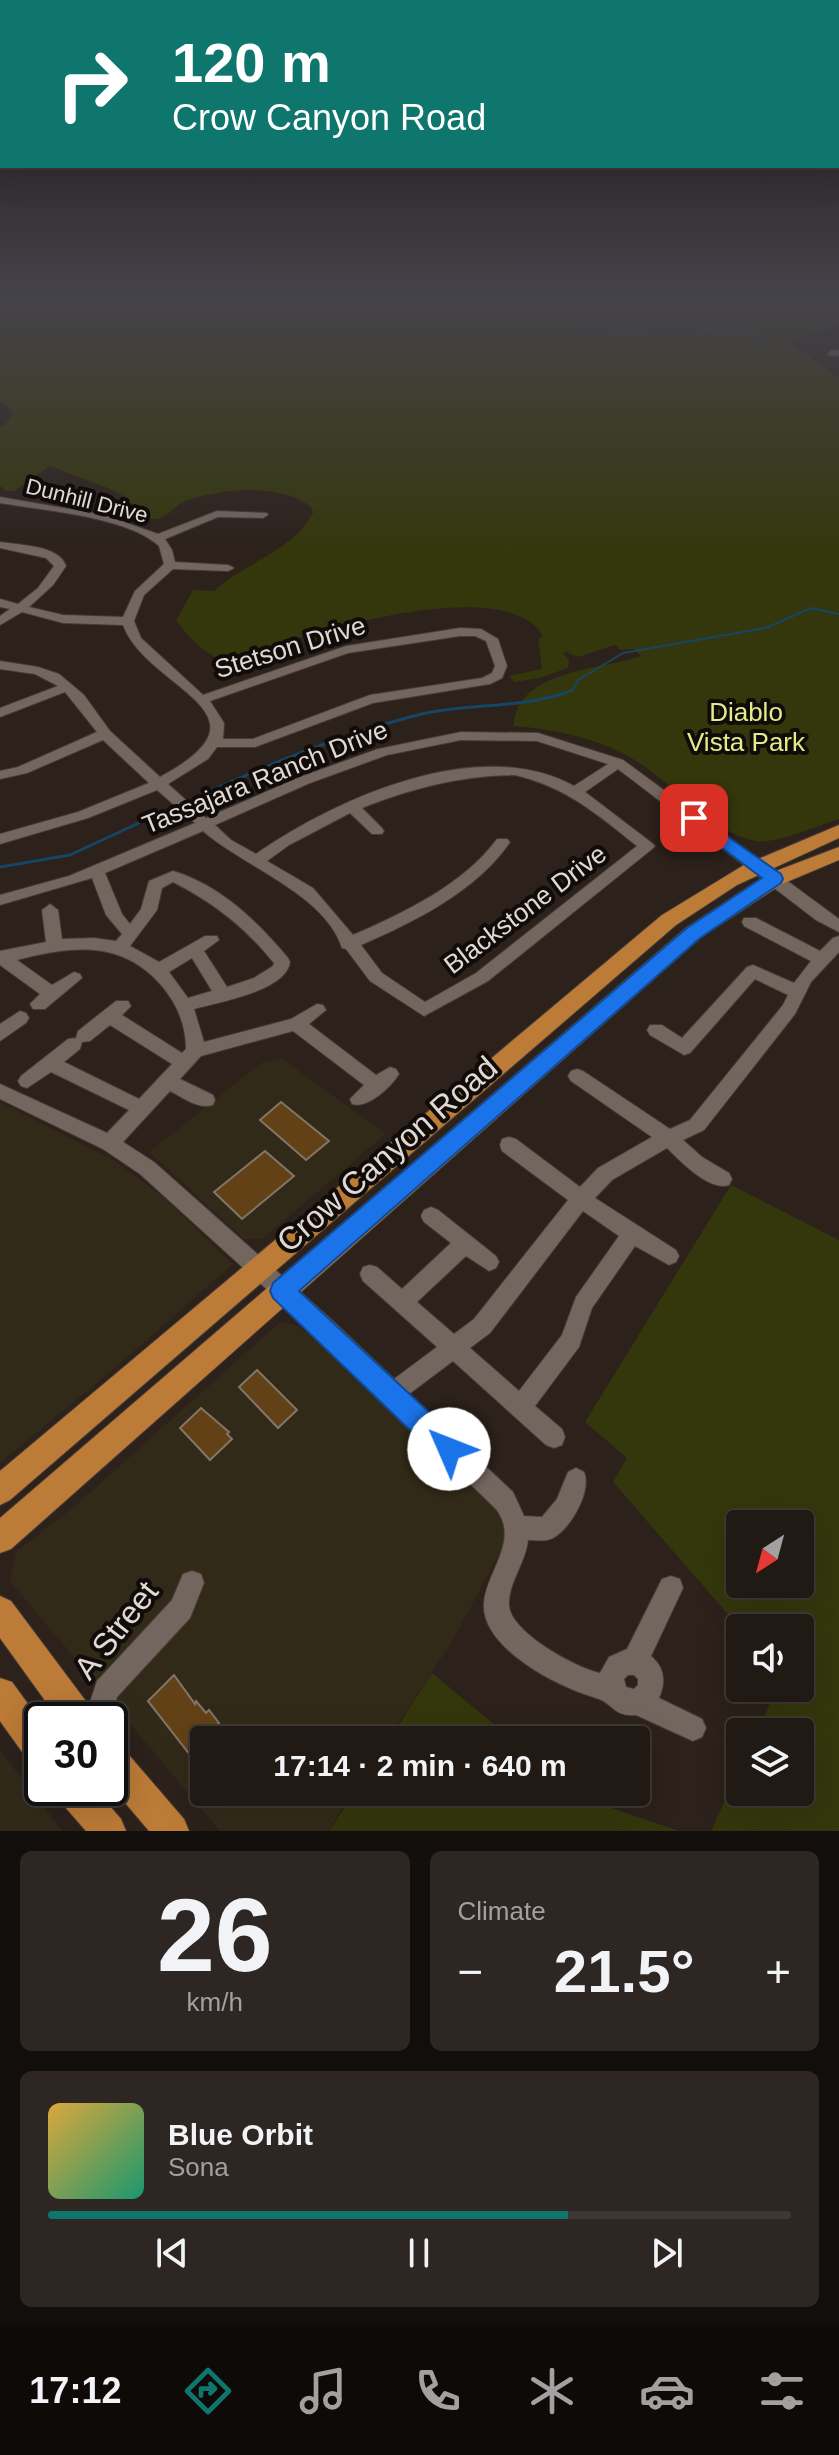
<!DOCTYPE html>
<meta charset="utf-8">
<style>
:root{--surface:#211914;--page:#2d2622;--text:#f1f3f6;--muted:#a2a0a0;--line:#3e3834;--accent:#0f766e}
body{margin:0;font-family:Arial,sans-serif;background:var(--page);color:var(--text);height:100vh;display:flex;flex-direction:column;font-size:30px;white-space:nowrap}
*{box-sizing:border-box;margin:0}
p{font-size:26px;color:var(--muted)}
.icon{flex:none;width:44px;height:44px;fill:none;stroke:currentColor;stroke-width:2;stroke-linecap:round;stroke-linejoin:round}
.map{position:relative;height:1831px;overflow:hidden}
.details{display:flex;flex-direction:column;gap:20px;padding:20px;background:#120e0b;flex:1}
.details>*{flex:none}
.banner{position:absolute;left:0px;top:0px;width:840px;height:168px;box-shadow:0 8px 32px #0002,0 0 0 2px var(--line);background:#0f766e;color:#fff;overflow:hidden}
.needle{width:52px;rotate:216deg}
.tools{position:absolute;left:726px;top:1510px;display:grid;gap:16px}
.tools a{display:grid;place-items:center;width:88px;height:88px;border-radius:8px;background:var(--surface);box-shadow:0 8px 32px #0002,0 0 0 2px var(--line);font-size:40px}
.speed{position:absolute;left:24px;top:1702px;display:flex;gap:16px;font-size:40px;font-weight:700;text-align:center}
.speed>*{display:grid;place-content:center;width:104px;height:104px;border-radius:50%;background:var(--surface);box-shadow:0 8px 32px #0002,0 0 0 2px var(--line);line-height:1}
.speed .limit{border:4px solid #111;border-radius:12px;background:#fff;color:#111}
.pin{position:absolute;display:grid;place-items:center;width:68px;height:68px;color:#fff;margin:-34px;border-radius:16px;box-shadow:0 4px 12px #0006}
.me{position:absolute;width:88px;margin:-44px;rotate:314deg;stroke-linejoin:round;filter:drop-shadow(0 0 6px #0008)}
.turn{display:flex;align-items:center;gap:28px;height:168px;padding:0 40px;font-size:36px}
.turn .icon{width:104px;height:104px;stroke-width:2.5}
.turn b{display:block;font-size:56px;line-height:68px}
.big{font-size:60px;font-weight:700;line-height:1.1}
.details .tile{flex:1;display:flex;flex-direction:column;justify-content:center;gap:12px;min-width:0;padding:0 28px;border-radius:12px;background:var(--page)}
.details .dial{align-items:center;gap:0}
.dial b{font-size:104px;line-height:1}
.song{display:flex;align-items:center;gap:24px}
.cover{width:96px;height:96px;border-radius:12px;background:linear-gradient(135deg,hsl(40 70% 55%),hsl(160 70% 35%))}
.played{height:8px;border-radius:4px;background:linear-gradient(90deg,var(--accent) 70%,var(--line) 70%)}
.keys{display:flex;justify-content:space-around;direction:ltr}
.heat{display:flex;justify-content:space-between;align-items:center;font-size:44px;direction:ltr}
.details .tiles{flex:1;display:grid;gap:20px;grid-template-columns:1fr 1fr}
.tile:last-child{grid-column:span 2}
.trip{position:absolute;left:190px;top:1726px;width:460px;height:80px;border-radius:8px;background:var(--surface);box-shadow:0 8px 32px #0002,0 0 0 2px var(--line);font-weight:700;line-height:80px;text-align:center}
.dock{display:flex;height:128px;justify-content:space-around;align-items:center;background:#0d0a08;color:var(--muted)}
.dock .icon{width:56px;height:56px}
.dock .on{color:var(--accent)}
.dock b{font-size:36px;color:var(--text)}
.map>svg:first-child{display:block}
</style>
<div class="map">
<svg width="839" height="1831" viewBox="0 0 839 1831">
<rect width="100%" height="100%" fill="#2c211b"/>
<!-- commercial -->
<path fill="#322a19" d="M281 1058 386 1134 262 1239H244L149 1152 261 1063Z
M0 1102 115 1161 163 1197 233 1264 116 1367 0 1463Z
M280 1322 296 1325 321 1344 364 1386 408 1417 508 1521 509 1535 452 1642 387 1740H204V1792H353L328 1831H220L10 1581 16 1552 76 1505Z
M0 1750 43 1806 62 1831H0Z"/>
<!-- green -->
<path fill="#34370c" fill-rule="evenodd" d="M0 295H839V326L787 340 839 378V819C819 825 775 845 755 841 717 835 671 783 638 762 602 739 555 729 514 726 515 671 599 670 641 656L634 649 621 650 615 645 578 657 566 652 563 653 569 660 568 668 540 678 514 682 509 676 542 669 538 639 543 636C502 567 285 641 225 662 203 652 190 640 176 620L193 590 214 591C244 563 293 551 313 513L311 507C280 482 221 489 185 501 174 505 168 519 154 519 143 520 131 509 122 504L127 499 113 490 50 466 14 491H6L0 486V426L5 425 13 413 6 404 0 402Z
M731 1185 839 1240V1831H711L740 1768V1792H800V1732H757L777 1688H800V1628H740L613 1482 627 1458 585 1422ZM740 1524H800V1584H740Z
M432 1673 513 1740H389Z
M355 1792H575L582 1798 679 1831H329Z"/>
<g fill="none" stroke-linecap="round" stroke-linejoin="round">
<!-- stream-far1 -->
<path stroke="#154665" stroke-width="2" d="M0 299 7 295
M576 325 631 328 680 325 771 338
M559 695 573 690 578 680 623 653 766 628 811 608 839 614"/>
<!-- stream -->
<path stroke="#154665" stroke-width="3" d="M201 795C270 764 340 735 414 716 463 703 516 709 565 693
M0 867 70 855 156 815"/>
</g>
<!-- building -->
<path fill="#634117" stroke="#80766b" stroke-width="2" d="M281 1102 329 1141 306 1160 260 1120Z
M265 1151 294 1176 242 1219 214 1192Z
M257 1370 297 1410 278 1428 239 1387Z
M201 1408 229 1432 227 1434 232 1439 210 1460 180 1428Z
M174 1675 195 1704 196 1701 206 1713 209 1710 219 1723 217 1725 221 1731 213 1740H204V1750L194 1760 148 1701Z"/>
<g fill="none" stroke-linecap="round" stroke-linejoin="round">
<defs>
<path id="minor" d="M832 350H839V356L829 355 828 353Z
M0 497 104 515 158 534 217 511 267 513 268 515 263 518 218 517 165 539 172 550 175 562 228 565 234 568 228 571 173 569 144 595 134 621 141 638 203 695 346 646 460 628 481 629 498 639 507 666 502 678 490 684 373 703 255 747H217L208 759 168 784 206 818 300 777 378 749 461 732 538 733 623 760 839 919V932L816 920 618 769 585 792 652 843 655 846 652 849 488 981 424 1016 370 981 346 949 342 948C325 894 244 867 203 831L105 873 122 914 130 924 141 909 149 881 173 871C220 885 257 921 288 958L290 962C286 991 219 1002 194 1009L204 1042 291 1019 317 1004 323 1005 326 1010 309 1024 376 1075 390 1067 396 1069 399 1074C391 1087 368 1109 352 1104L350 1099 364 1085 293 1031 201 1056 180 1079 213 1095 215 1100 213 1105C199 1110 182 1097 170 1091L123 1142 154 1162 334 1322 394 1379 437 1347 363 1281 360 1274 363 1267 370 1265 377 1267 402 1289 451 1243 424 1222 421 1216 424 1210 431 1207 438 1210 496 1256 499 1262 496 1268 489 1271 466 1256 417 1302 454 1334 474 1319 568 1200 502 1151 500 1145 502 1139 509 1137 516 1139 580 1187 598 1168 652 1137 571 1081 568 1076 571 1071 577 1069 583 1071 670 1129 690 1120 783 1005 788 995 755 979 690 1053 684 1055 650 1035 647 1030 650 1025H662L682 1038 747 967 753 965 794 983 811 961 744 926 742 922 744 918H756L820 951 833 938 839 936V952L811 982 795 1014 704 1130 683 1140 702 1157 729 1173 732 1179 729 1185C710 1192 680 1161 667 1148L612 1180 595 1198 676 1250 679 1256 676 1262 669 1265 635 1246 592 1308 579 1347 535 1406 562 1429 565 1437 562 1445 554 1448 546 1445 453 1361 409 1394 513 1492 524 1516 542 1517 557 1499 568 1472 576 1468 584 1472C592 1491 571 1528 553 1538 546 1542 537 1540 528 1540 526 1562 508 1583 509 1605 510 1632 576 1668 600 1673L609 1657 627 1649 662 1579 671 1576 680 1579 683 1588 651 1656C665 1668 666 1682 659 1698L702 1719 706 1728 702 1737 693 1741 636 1715C614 1717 613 1704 599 1699 591 1696 583 1694 576 1691 543 1678 480 1643 484 1602 487 1571 520 1540 496 1509L318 1336 140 1174 103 1149 0 1099V1084L107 1133 129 1110 51 1072 27 1088 21 1086 18 1081 21 1076 68 1039 76 1038 78 1031 116 1001H128L131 1006 122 1015 182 1053 186 1049C186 1025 177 1004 162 986 121 939 72 946 17 960L52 985 74 972 80 974 82 978 45 1009H33L30 1004 40 994 0 965V951L46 942 42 910 50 904 58 910 62 939 94 938 116 941 122 934 106 915 92 878 0 905V895L69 876 195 823 157 790 88 818 0 844V834L78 812 149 783 103 740 27 773 0 779V771L18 767 97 732 65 692 0 717V708L58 686 35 674 0 669V661L38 667 59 674 84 695 110 731 160 777C282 712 147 690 123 625L63 623 22 612 0 625V616L10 609 0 607V599L18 604 38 588 54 566 46 558 0 548V542C19 545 59 545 66 566L53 585 29 607 63 615 123 617 135 591 164 564 159 546C129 517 41 510 0 503ZM460 636H475L486 641 495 666 492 673 482 678 370 695 253 739H223L224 723 210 701 348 653ZM461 740 537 741 608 764 574 786C479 734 337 798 256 854L231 840 215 825 310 783 387 755ZM515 775C566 787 597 814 637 846L476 973 425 1002 382 973 361 945C414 922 477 891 510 842L507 839H497C464 884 404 913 353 935L313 888 267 861 289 845 350 813 372 834H382L384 831 382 828 362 808C413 788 460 776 515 775ZM173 882C214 903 245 927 274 963L273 966 254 978 227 987 204 951 219 940 217 936H205L159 962 130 946 157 910 162 888ZM192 958 212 991 188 998 169 972ZM110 1025 172 1064 139 1099 64 1062 80 1049 82 1042 90 1041ZM583 1211 619 1236 576 1297 562 1335 519 1391 470 1348 490 1333ZM628 1675H634L638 1679V1685L634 1689 626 1687 624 1679Z
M20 1011 26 1013 29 1018 26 1023 0 1041V1024Z
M192 1571 201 1574 204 1583 190 1618 117 1697 110 1721 84 1720 97 1681 172 1600 183 1574Z"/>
<path id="major" d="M839 825V838L737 885 676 925 10 1500 0 1505V1471L662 915 744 865Z
M839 847V860L782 884 700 938 11 1549 0 1553V1518L686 928 768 874Z
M0 1596 11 1601 91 1708 96 1720H59L0 1638Z
M0 1678 12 1682 42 1723V1768L30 1763 0 1721Z
M110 1742 122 1747 184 1819 189 1831H149L110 1785Z
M54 1788H94L121 1819 126 1831H86L59 1800Z"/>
</defs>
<!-- minor casing -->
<use href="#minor" stroke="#453c38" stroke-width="2"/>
<!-- major casing -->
<use href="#major" stroke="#453c38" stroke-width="2"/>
<!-- minor -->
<use href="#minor" fill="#73665f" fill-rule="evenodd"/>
<!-- major -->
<use href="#major" fill="#bc7b37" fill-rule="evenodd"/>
</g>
<!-- sky -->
<linearGradient id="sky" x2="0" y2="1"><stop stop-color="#18120f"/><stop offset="0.54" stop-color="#45434a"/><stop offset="1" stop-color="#45434a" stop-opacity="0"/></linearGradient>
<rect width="839" height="551" fill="url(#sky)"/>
<!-- route -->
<path fill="#1a73e8" stroke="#114b97" stroke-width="2" d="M694 813 781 874 783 879 781 883 700 938 299 1291 459 1440 462 1449 459 1459 449 1462 440 1459 273 1298 270 1291 273 1283 687 928 762 878 688 822 685 818Z"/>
<g text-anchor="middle" stroke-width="8" stroke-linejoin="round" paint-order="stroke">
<!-- far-street labels -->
<g font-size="22" fill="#e0d9d5" stroke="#110c09">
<text transform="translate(87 500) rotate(14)" y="8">Dunhill Drive</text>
</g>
<!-- street labels -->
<g font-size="26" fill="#e0d9d5" stroke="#110c09">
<text transform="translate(290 647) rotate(-17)" y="9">Stetson Drive</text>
<text transform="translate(265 777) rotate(-22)" y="9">Tassajara Ranch Drive</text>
<text transform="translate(525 909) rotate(-37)" y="9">Blackstone Drive</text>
</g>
<!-- park labels -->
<g font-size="26" fill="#e3ec8a" stroke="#110c09">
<text x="746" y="721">Diablo<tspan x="746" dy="30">Vista Park</tspan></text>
</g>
<!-- near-street labels -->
<g font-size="32" fill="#e0d9d5" stroke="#110c09">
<text transform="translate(387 1154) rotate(-41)" y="11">Crow Canyon Road</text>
<text transform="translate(116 1630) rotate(-52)" y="11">A Street</text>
</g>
</g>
</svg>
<div class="tools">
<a><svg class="needle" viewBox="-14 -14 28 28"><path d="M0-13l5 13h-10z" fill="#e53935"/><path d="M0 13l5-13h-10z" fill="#a2a0a0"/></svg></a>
<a><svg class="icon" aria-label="sound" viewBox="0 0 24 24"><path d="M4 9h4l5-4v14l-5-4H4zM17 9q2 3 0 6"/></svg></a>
<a><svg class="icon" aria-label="layers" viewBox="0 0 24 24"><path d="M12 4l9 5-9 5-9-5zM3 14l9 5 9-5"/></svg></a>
</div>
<div class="speed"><div class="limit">30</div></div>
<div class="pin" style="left:694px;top:818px;background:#d93025"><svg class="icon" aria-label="arrive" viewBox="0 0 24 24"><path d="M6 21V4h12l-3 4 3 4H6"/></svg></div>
<svg class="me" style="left:449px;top:1449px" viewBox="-20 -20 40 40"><circle r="19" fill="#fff"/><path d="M0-13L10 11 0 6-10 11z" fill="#1a73e8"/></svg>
<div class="trip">17:14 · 2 min · 640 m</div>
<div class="banner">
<div class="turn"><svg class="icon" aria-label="right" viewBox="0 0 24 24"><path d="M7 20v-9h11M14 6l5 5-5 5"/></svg><div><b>120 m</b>Crow Canyon Road</div></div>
</div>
</div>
<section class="details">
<div class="tiles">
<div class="tile dial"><b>26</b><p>km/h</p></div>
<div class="tile"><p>Climate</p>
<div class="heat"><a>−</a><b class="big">21.5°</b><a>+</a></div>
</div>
<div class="tile">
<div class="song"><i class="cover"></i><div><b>Blue Orbit</b><p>Sona</p></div></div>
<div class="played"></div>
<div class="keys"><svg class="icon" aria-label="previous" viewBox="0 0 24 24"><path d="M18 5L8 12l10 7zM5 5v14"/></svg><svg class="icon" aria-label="pause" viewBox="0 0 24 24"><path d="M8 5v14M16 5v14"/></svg><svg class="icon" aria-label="next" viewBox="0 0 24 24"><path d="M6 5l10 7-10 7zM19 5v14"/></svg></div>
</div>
</div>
</section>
<nav class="dock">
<b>17:12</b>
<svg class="icon on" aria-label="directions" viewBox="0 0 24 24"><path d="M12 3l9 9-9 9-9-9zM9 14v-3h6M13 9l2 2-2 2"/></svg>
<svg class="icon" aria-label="music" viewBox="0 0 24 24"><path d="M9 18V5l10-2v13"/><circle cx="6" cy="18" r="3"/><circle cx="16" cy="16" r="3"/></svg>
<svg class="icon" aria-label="phone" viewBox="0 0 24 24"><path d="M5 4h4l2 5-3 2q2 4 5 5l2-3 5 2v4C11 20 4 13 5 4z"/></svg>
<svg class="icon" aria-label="climate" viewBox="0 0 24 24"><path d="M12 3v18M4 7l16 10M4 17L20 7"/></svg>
<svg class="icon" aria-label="car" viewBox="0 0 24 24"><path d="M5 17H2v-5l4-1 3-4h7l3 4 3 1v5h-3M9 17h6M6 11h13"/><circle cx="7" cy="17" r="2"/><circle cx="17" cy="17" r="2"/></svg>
<svg class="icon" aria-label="filters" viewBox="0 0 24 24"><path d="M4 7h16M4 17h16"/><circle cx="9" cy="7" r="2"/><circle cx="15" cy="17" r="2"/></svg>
</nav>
